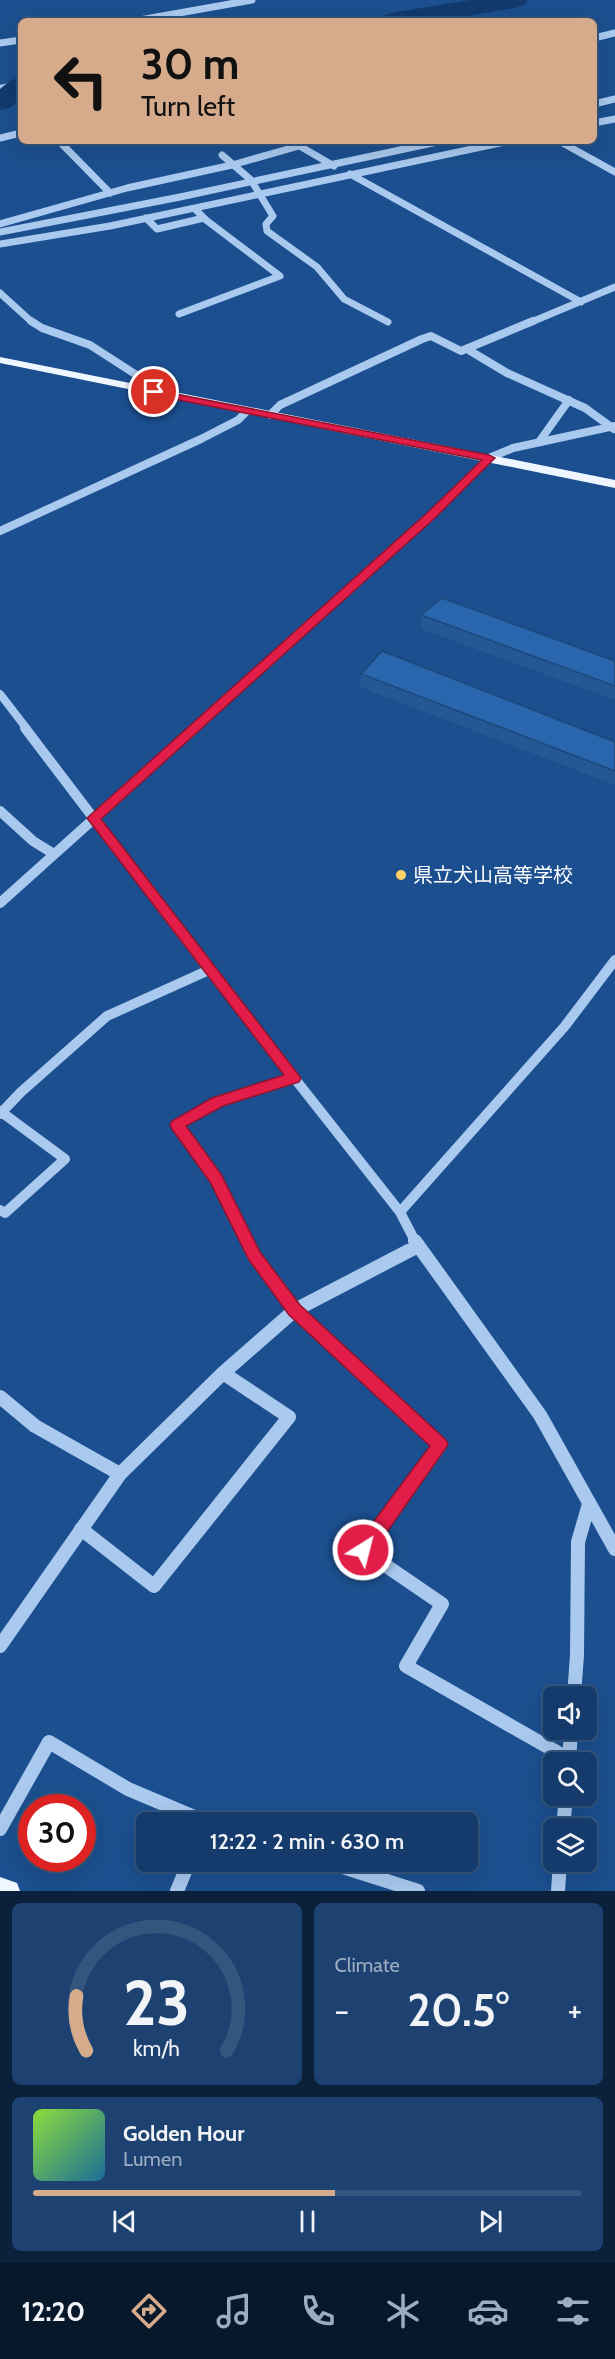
<!DOCTYPE html>
<meta charset="utf-8">
<style>
:root{--surface:#143b6b;--page:#1d4271;--text:#f1f3f6;--muted:#9dadc1;--line:#33557e;--accent:#d6ab8b}
body{margin:0;font-family:Cabin,"Noto Sans JP",sans-serif;background:var(--page);color:var(--text);height:100vh;display:flex;flex-direction:column;font-size:22px;white-space:nowrap}
*{box-sizing:border-box;margin:0}
p{font-size:20px;color:var(--muted)}
.icon{flex:none;width:33px;height:33px;fill:none;stroke:currentColor;stroke-width:2;stroke-linecap:round;stroke-linejoin:round}
.map{position:relative;height:1891px;overflow:hidden}
.panel{display:flex;flex-direction:column;gap:12px;padding:12px;background:#0b203b;flex:1}
.panel>*{flex:none}
.top-card{position:absolute;left:18px;top:18px;width:579px;height:126px;border-radius:9px;box-shadow:0 6px 24px #0002,0 0 0 2px var(--line);background:#d6ab8b;color:#111;overflow:hidden}
.buttons{position:absolute;left:543px;top:1686px;display:grid;gap:12px}
.buttons a{display:grid;place-items:center;width:54px;height:54px;border-radius:9px;background:var(--surface);box-shadow:0 6px 24px #0002,0 0 0 2px var(--line);font-size:30px}
.speed{position:absolute;left:18px;top:1794px;display:flex;gap:12px;font-size:30px;font-weight:700;text-align:center}
.speed>*{display:grid;place-content:center;width:78px;height:78px;border-radius:50%;background:var(--surface);box-shadow:0 6px 24px #0002,0 0 0 2px var(--line);line-height:1}
.speed .limit{border:9px solid #d22;background:#fff;color:#111}
.pin{position:absolute;display:grid;place-items:center;width:51px;height:51px;color:#fff;margin:-26px;border:3px solid #fff;border-radius:50%;box-shadow:0 2px 6px #0007}
.me{position:absolute;width:66px;margin:-33px;rotate:36deg;stroke-linejoin:round;filter:drop-shadow(0 0 4px #0008)}
.turn{display:flex;align-items:center;gap:21px;height:126px;padding:0 24px;font-size:27px}
.turn .icon{width:78px;height:78px;stroke-width:2.5}
.turn b{display:block;font-size:42px;line-height:51px}
.big{font-size:45px;font-weight:600;line-height:1.1}
.panel .card{flex:1;display:flex;flex-direction:column;justify-content:center;gap:9px;min-width:0;padding:0 21px;border-radius:9px;background:var(--page)}
.panel .dial{align-items:center;gap:0}
.dial svg{height:156px;overflow:visible;fill:none;stroke:var(--line);stroke-width:7;stroke-linecap:round;text-anchor:middle}
.dial text{fill:var(--text);stroke:none}
.song{display:flex;align-items:center;gap:18px}
.cover{width:72px;height:72px;border-radius:9px;background:linear-gradient(135deg,hsl(90 70% 55%),hsl(200 70% 35%))}
.played{height:6px;border-radius:3px;background:linear-gradient(90deg,var(--accent) 55%,var(--line) 55%)}
.keys{display:flex;justify-content:space-around;direction:ltr}
.heat{display:flex;justify-content:space-between;align-items:center;font-size:33px;direction:ltr}
.panel .tiles{flex:1;display:grid;gap:12px;grid-template-columns:1fr 1fr}
.card:last-child{grid-column:span 2}
.trip{position:absolute;left:136px;top:1812px;width:342px;height:60px;border-radius:9px;background:var(--surface);box-shadow:0 6px 24px #0002,0 0 0 2px var(--line);font-weight:600;line-height:60px;text-align:center}
.tab-bar{display:flex;height:96px;justify-content:space-around;align-items:center;background:#08182b;color:var(--muted)}
.tab-bar .icon{width:42px;height:42px}
.tab-bar .on{color:var(--accent)}
.tab-bar b{font-size:27px;color:var(--text)}
.map>svg:first-child{display:block}
</style>
<div class="map">
<svg width="615" height="1891" viewBox="0 0 615 1891">
<rect width="100%" height="100%" fill="#1b4f8f"/>
<g fill="none" stroke-linecap="round" stroke-linejoin="round">
<!-- stream -->
<path stroke="#9cc4f0" stroke-width="4.5" d="M0 87 21 83"/>
<!-- river -->
<path fill="#123a6d" fill-rule="evenodd" d="M470 0H528L524 5 515 8 436 21H378L382 16 391 13Z
M21 78V99L10 108 0 110V89L11 80Z"/>
<!-- minor-far3 -->
<path stroke="#a9c9ee" stroke-width="7" d="M134 21 252 0
M594 38 615 33
M0 43 21 40
M594 104 615 99
M594 123 615 119
M0 138 21 133
M59 141 110 193
M291 141 334 166
M559 141 615 172
M222 155 251 180 273 216 266 224 267 231 317 267 344 299 388 322
M350 174 581 302
M146 218 157 229 204 218
M0 224 127 188 232 165 299 146
M0 232 180 197 442 141
M0 244 110 226 510 141
M0 293 33 323
M179 314 280 276 206 220 195 209
M529 323 615 287"/>
<!-- minor-far2 -->
<path stroke="#a9c9ee" stroke-width="8" d="M31 321 42 328 90 345 135 374 158 384 154 392
M467 349 507 373 585 408 614 429
M270 415 280 405 422 339 431 336 461 351 533 321
M539 442 569 400
M0 531 201 439 238 420 247 411
M0 694 27 729
M194 729 432 515 489 458 513 448 615 426"/>
<!-- minor-far1 -->
<path stroke="#a9c9ee" stroke-width="10" d="M25 728 209 970 400 1212 416 1243
M0 811 33 841 54 854
M0 903 195 728
M0 1111 65 1159 5 1213 0 1210
M0 1114 21 1092 107 1016 209 970
M400 1212 565 1026 615 960
M248 1243 216 1178 177 1125 218 1102 294 1078"/>
<!-- minor -->
<path stroke="#a9c9ee" stroke-width="14" d="M247 1241 254 1256 295 1310 440 1445 363 1550 442 1604 406 1666 569 1759
M415 1241 540 1415 615 1549
M0 1397 35 1426 120 1474
M81 1529 154 1586 289 1417 223 1373
M0 1646 120 1474 223 1373 295 1310 418 1246
M574 1696 577 1655 578 1542 589 1504
M569 1762 571 1730
M563 1828 566 1796
M0 1829 49 1742 128 1789 206 1822
M327 1862 418 1891
M177 1891 189 1862
M558 1891 560 1862"/>
<!-- major -->
<path fill="#f0f6ff" fill-rule="evenodd" d="M0 357 615 480V488L0 363Z
M0 1877 17 1883 20 1891H0Z"/>
</g>
<!-- wall -->
<path fill="#245895" d="M421 615 615 661V700L421 629Z
M361 674 615 742V785L360 687Z"/>
<!-- building -->
<path fill="#2a66ad" stroke="#1d4779" stroke-width="1.5" d="M442 598 615 661V686L421 615Z
M382 651 615 742V771L361 674Z"/>
<!-- route -->
<path fill="#e11d48" stroke="#92132f" stroke-width="1.5" d="M150 389 489 455 495 458 436 517 101 819 301 1078 299 1082 223 1106 186 1126 221 1174 260 1252 300 1305 446 1440 448 1445 370 1556 363 1558 357 1556 355 1550 357 1544 430 1446 289 1315 249 1260 210 1182 172 1129 170 1125 172 1121 212 1098 284 1075 87 818 428 512 482 460 154 395 150 394Z"/>
<!-- markers -->
<circle fill="#ffd166" stroke="#1b4f8f" stroke-width="2" cx="401" cy="875" r="6"/>
<g text-anchor="middle" stroke-width="6" stroke-linejoin="round" paint-order="stroke">
<!-- poi labels -->
<g font-size="20" fill="#fff" stroke="#1b4f8f" text-anchor="start">
<text x="413" y="882">県立犬山高等学校</text>
</g>
</g>
</svg>
<div class="buttons">
<a><svg class="icon" aria-label="sound" viewBox="0 0 24 24"><path d="M4 9h4l5-4v14l-5-4H4zM17 9q2 3 0 6"/></svg></a>
<a><svg class="icon" aria-label="search" viewBox="0 0 24 24"><circle cx="10" cy="10" r="6"/><path d="M15 15l6 6"/></svg></a>
<a><svg class="icon" aria-label="layers" viewBox="0 0 24 24"><path d="M12 4l9 5-9 5-9-5zM3 14l9 5 9-5"/></svg></a>
</div>
<div class="speed"><div class="limit">30</div></div>
<div class="pin" style="left:154px;top:392px;background:#d93025"><svg class="icon" aria-label="arrive" viewBox="0 0 24 24"><path d="M6 21V4h12l-3 4 3 4H6"/></svg></div>
<svg class="me" style="left:363px;top:1550px" viewBox="-20 -20 40 40"><circle r="17" fill="#e11d48" stroke="#fff" stroke-width="3"/><path d="M0-11L8 9 0 5-8 9z" fill="#fff"/></svg>
<div class="trip">12:22 · 2 min · 630 m</div>
<div class="top-card">
<div class="turn"><svg class="icon" aria-label="left" viewBox="0 0 24 24"><path d="M17 20v-9H6M10 6l-5 5 5 5"/></svg><div><b>30 m</b>Turn left</div></div>
</div>
</div>
<section class="panel">
<div class="tiles">
<div class="card dial"><svg viewBox="0 0 100 80">
<path d="M14 69A42 42 0 1 1 86 69"/>
<path d="M14 69A42 42 0 0 1 9 41" stroke="#d6ab8b"/>
<text x="50" y="56" font-size="32" font-weight="700">23</text>
<text x="50" y="72" font-size="11">km/h</text>
</svg></div>
<div class="card"><p>Climate</p>
<div class="heat"><a>−</a><b class="big">20.5°</b><a>+</a></div>
</div>
<div class="card">
<div class="song"><i class="cover"></i><div><b>Golden Hour</b><p>Lumen</p></div></div>
<div class="played"></div>
<div class="keys"><svg class="icon" aria-label="previous" viewBox="0 0 24 24"><path d="M18 5L8 12l10 7zM5 5v14"/></svg><svg class="icon" aria-label="pause" viewBox="0 0 24 24"><path d="M8 5v14M16 5v14"/></svg><svg class="icon" aria-label="next" viewBox="0 0 24 24"><path d="M6 5l10 7-10 7zM19 5v14"/></svg></div>
</div>
</div>
</section>
<nav class="tab-bar">
<b>12:20</b>
<svg class="icon on" aria-label="directions" viewBox="0 0 24 24"><path d="M12 3l9 9-9 9-9-9zM9 14v-3h6M13 9l2 2-2 2"/></svg>
<svg class="icon" aria-label="music" viewBox="0 0 24 24"><path d="M9 18V5l10-2v13"/><circle cx="6" cy="18" r="3"/><circle cx="16" cy="16" r="3"/></svg>
<svg class="icon" aria-label="phone" viewBox="0 0 24 24"><path d="M5 4h4l2 5-3 2q2 4 5 5l2-3 5 2v4C11 20 4 13 5 4z"/></svg>
<svg class="icon" aria-label="climate" viewBox="0 0 24 24"><path d="M12 3v18M4 7l16 10M4 17L20 7"/></svg>
<svg class="icon" aria-label="car" viewBox="0 0 24 24"><path d="M5 17H2v-5l4-1 3-4h7l3 4 3 1v5h-3M9 17h6M6 11h13"/><circle cx="7" cy="17" r="2"/><circle cx="17" cy="17" r="2"/></svg>
<svg class="icon" aria-label="filters" viewBox="0 0 24 24"><path d="M4 7h16M4 17h16"/><circle cx="9" cy="7" r="2"/><circle cx="15" cy="17" r="2"/></svg>
</nav>
